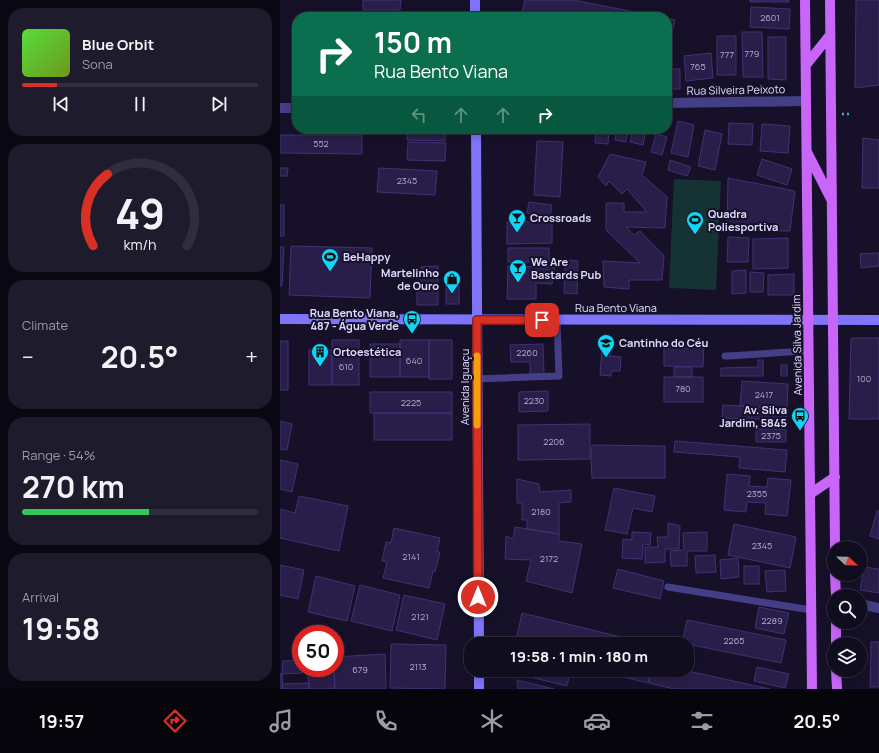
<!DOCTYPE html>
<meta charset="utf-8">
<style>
:root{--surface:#100d1f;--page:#1e1b2c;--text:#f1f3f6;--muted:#9c9ca4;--line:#302d3d;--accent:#d93025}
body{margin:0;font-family:Manrope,sans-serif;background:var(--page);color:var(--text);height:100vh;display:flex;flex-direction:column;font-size:15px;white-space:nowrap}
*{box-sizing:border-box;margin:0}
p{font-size:13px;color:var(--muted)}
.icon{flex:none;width:22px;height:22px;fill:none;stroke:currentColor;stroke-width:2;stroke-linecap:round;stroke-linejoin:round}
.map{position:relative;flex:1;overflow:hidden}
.details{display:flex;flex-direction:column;gap:8px;padding:8px;background:#090711;width:280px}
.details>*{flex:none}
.banner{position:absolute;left:12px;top:12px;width:380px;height:122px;border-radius:16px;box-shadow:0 2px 10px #0003,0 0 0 1px var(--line);background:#0b6e4f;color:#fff;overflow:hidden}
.needle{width:26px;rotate:112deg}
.buttons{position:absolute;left:547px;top:541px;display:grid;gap:8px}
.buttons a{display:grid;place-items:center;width:40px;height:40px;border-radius:50%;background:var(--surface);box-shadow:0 2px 10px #0003,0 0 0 1px var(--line);font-size:20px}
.speed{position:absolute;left:12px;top:625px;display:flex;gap:8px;font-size:20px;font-weight:700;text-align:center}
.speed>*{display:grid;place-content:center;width:52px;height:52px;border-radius:50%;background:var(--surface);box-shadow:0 2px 10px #0003,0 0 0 1px var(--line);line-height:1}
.speed .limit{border:6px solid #d22;background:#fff;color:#111}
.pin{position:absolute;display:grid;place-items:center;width:34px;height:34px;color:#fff;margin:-17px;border-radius:8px;box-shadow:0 2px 6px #0006}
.me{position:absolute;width:44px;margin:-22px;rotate:0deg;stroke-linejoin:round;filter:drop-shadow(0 0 3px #0008)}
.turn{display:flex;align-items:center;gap:14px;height:84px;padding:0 16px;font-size:18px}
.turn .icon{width:52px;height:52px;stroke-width:2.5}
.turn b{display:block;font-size:28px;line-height:34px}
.lanes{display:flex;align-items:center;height:38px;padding:0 16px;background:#0003;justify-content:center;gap:20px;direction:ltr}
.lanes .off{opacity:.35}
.big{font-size:30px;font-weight:700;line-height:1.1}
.details .tile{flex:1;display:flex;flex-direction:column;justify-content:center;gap:6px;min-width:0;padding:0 14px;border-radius:16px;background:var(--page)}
.details .dial{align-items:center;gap:0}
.dial svg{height:104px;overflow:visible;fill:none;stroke:var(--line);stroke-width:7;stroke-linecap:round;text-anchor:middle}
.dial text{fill:var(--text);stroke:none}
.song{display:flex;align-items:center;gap:12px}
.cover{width:48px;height:48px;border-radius:6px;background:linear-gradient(135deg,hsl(110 70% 55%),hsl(80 70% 35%))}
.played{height:4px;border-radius:2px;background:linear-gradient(90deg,var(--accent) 15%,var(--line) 15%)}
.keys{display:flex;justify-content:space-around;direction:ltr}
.heat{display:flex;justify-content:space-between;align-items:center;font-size:22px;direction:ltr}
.charge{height:6px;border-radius:3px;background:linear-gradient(90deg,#34c759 54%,var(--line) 0)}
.trip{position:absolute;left:184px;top:637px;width:230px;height:40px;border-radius:16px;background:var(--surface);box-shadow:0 2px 10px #0003,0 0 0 1px var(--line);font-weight:700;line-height:40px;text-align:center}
.dock{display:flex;height:64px;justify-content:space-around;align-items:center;background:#06050c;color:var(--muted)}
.dock .icon{width:28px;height:28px}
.dock .current{color:var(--accent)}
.dock b{font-size:18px;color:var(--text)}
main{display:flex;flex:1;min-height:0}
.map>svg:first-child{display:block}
</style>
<main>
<section class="details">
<div class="tile">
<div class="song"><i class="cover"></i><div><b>Blue Orbit</b><p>Sona</p></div></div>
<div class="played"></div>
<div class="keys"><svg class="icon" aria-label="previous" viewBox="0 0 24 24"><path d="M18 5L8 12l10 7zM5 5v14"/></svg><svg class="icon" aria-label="pause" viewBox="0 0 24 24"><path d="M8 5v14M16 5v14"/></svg><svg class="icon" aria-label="next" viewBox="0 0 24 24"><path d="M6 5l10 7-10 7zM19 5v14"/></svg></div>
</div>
<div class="tile dial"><svg viewBox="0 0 100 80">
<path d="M14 69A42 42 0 1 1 86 69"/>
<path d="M14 69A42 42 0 0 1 25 14" stroke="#d93025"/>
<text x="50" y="56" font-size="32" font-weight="700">49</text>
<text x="50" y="72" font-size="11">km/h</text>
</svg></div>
<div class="tile"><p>Climate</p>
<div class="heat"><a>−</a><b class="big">20.5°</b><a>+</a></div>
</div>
<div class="tile"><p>Range · 54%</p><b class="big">270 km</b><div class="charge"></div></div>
<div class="tile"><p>Arrival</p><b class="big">19:58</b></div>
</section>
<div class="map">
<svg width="599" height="689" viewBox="0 0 599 689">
<rect width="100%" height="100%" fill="#161129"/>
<!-- green -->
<path fill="#153333" d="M394 179 441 181 436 290 389 288Z"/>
<!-- building -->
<path fill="#291e49" stroke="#413175" d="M83 0H121L120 10H83Z
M245 0H293L381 17H268L242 12Z
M470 0H509V2H470Z
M576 0H599V85L575 88Z
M471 7 510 9 509 29 470 27Z
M387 18 395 20 390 41 387 40Z
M462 32H482L483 77H463Z
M437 36H456V75H437Z
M488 37H506V80L488 79Z
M431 53 433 78 406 81 404 56Z
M387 69H400V89H387Z
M14 84H17V94H14Z
M398 121 414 125 408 157 391 153Z
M449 123 473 124 472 145 448 144Z
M482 124 510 126 508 153 480 151Z
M128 129H165V141L127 140Z
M316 129H329L328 144 315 143Z
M336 129H348L346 142 335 140Z
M353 129H366L363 145 350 142Z
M425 130 442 134 435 170 418 166Z
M376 134 387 137 382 155 371 152Z
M0 135H82V154L0 153Z
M583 138 599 140V188H582Z
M257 141 283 142 280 197 254 195Z
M128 142 166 143 165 161 127 160Z
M330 154 366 162 362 175 387 197 385 228 346 227 354 235 360 231 384 256 382 280H349V289L324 287 323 261 360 263 326 230V203H344V212H367L347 189 342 194 329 181 326 186 318 177Z
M482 159 512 169 507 185 477 175Z
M390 160 411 167 407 176 388 170Z
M0 168H8L7 176H0Z
M99 168 157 171 155 195 97 192Z
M448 178 515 191 510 231H447Z
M249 202 272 205 270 216 247 213Z
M0 205H4V236H0Z
M227 222H272V243L227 244Z
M448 237 469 238 468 262H447Z
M508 238V268L473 269V239Z
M11 246 92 248 90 298 9 295Z
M0 247H4L2 286H0Z
M228 248H269V262H228Z
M599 253V266L581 268 580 254Z
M285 260 298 261 297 294 284 293Z
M158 266V305H137V291H141V267Z
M228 266 275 267 272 284 256 283V299H227Z
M466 270V293L452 294V271Z
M470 272 484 273 483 292H470Z
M514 274V295H488V275Z
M166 285H179V304H166Z
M571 338H599V419H569Z
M52 340H79V385H52Z
M120 340H149V377H120Z
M149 340H172V379H149Z
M0 341H8V390H0Z
M384 342H424L423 367 384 366Z
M90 344H120V377H90Z
M263 344 264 375H250V362H231L230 345Z
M322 348H330V356L341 357 340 371H331V376L320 375Z
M29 350H52V385H29Z
M478 360H483V376H441V368L478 367Z
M501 365H507V376H501Z
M394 367H412V377H394Z
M384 377H423V402H384Z
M462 381 508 384 507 408 460 406Z
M268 391V411L239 412V392Z
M90 392H172V413H90Z
M443 405 507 408 506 420 442 418Z
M94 413H172V440H94Z
M0 421 12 424 7 450 0 449Z
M310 424V459L238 460V425Z
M476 429H506V442H476Z
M395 441 507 450 505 472 459 468 460 457 394 452Z
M312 445 385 446V478H312L311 459Z
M0 460 18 464 12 492 0 489Z
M447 474 470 476 469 486 487 487 488 478 511 480 507 516 485 514 486 503 467 502 466 512 444 510Z
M237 479 259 484 260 492 291 490V502L279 503V534L247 529V520H242V503H237Z
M334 488 375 496 372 512 353 508 347 534 325 530Z
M19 496 68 506 59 551 0 538V509L15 513Z
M597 511H599V539L590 536Z
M388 523 400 526 399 549H385V562L365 563V547H378L377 537H388Z
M454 524 516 537 510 568 448 555Z
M235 527 279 534V541L302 544 292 593 246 581 251 560 225 559 226 536 233 539Z
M114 528 160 538 157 552H160L155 572 153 571 149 588 103 578 107 562 102 561 106 542 111 543Z
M352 532 371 533 370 545 363 544 362 559 342 558 343 539 352 540Z
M427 532V551H407V566H391L390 551 404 550 403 533Z
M435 555 436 572 416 573 415 556Z
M458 558 459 577 441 579 440 560Z
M0 565 24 570 18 599 0 595Z
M464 566H479V584H464Z
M584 567 599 569V593L580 590Z
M338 569 384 581 380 599 333 588Z
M505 570 506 591 487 592 485 571Z
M36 576 75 586 67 621 28 612Z
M80 585 120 595 112 631 71 621Z
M124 595 165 604 157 640 116 630Z
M479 607 509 613 504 634 475 628Z
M242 613 370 644H235Z
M407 620 506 640 501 663 402 643Z
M591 642H599V687H590Z
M111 644 166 645 165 689 110 688Z
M105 654 106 689H55L54 668H55V657Z
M21 660V668H22V673L2 674 3 661Z
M477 667 509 674 505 688 474 681Z
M248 670H291L287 686 246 676Z
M316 670H371L368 683Z
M371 670H403L490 689H394L369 683Z
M54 672 55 689H29L28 673Z
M0 674H2L3 689H0Z
M237 680 274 689H238Z
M29 683V689H3L2 684Z"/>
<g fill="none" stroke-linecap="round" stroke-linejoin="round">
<!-- path -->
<path stroke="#35b8b5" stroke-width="2.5" stroke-dasharray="2 3" stroke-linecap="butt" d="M562 114H571"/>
<!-- lane -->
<path stroke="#443e86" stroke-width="7" d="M445 356C473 355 501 352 529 351
M197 379 279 376 277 320
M388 587 531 610"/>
<!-- street -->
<path stroke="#443e86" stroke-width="10" d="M387 103 526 101
M0 108H17
M580 604 599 608"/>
<!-- secondary -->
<path stroke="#7e75fa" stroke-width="10" d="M195 0V17
M196 129 199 644
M0 319 599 320
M199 670V689"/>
<!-- primary -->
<path stroke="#c866fa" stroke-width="10" d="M525 0 532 689
M550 0 555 548
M526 65 550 35
M527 152 551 199
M530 494 555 477
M555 574 556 596
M556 622V644
M556 670 557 689"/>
</g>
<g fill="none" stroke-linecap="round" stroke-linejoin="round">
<defs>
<path id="route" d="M198 597 197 320H262"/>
</defs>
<!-- route casing -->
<use href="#route" stroke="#8d1f18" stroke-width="10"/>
<!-- route -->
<use href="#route" stroke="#d93025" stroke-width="7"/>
<!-- slow -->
<path stroke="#f59e0b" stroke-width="7" d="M197 356V425"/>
</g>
<!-- icons -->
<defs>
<symbol id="bar-pin" viewBox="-11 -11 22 30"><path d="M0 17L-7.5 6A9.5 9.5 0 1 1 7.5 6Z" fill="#0ed6f7" stroke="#161129"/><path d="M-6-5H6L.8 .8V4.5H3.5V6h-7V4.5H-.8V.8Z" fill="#111"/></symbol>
<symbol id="stadium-pin" viewBox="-11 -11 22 30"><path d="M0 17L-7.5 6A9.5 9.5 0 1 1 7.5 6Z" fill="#0ed6f7" stroke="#161129"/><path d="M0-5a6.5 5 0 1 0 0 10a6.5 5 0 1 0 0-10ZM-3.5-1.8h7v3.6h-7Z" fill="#111"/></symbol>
<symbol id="shop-pin" viewBox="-11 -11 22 30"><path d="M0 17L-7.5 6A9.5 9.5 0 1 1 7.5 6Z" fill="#0ed6f7" stroke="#161129"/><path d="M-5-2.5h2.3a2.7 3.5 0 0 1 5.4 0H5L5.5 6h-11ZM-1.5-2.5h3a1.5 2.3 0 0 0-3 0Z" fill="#111"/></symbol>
<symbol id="bus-pin" viewBox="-11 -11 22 30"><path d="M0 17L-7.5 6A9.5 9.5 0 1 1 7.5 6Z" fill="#0ed6f7" stroke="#161129"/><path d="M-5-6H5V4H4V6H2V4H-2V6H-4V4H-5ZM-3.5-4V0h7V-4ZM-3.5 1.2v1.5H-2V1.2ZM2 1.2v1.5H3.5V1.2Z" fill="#111"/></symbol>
<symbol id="school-pin" viewBox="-11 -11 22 30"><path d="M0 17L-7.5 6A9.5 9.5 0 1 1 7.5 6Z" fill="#0ed6f7" stroke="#161129"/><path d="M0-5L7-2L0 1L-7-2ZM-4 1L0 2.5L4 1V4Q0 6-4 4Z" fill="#111"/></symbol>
<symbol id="building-pin" viewBox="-11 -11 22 30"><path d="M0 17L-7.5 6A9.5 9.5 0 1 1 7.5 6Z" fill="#0ed6f7" stroke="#161129"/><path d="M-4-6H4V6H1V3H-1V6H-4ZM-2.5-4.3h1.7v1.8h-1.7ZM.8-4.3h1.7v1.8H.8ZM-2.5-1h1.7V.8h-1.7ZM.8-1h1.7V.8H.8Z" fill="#111"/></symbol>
</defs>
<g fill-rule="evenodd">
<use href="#bar-pin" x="227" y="208" width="20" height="27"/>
<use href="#stadium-pin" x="405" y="210" width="20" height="27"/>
<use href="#stadium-pin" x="40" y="247" width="20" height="27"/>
<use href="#bar-pin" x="228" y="258" width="20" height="27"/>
<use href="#shop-pin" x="162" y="269" width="20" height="27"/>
<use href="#bus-pin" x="122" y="309" width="20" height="27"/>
<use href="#school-pin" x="316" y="333" width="20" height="27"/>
<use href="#building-pin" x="30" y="342" width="20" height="27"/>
<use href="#bus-pin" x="510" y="406" width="20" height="27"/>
</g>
<g text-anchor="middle" stroke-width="4" stroke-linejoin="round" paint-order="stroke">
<!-- number labels -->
<g font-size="9" fill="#b2acd1">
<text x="490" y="21">2601</text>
<text x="472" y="57">779</text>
<text x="447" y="58">777</text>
<text x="418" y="70">765</text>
<text x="41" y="147">552</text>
<text x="127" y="184">2345</text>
<text x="247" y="356">2260</text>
<text x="134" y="364">640</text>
<text x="66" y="370">610</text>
<text x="584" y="382">100</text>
<text x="403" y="392">780</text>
<text x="484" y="398">2417</text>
<text x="254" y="404">2230</text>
<text x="131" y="406">2225</text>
<text x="491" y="439">2375</text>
<text x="274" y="445">2206</text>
<text x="477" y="497">2355</text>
<text x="261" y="515">2180</text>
<text x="482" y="549">2345</text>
<text x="131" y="560">2141</text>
<text x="269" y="562">2172</text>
<text x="140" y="620">2121</text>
<text x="492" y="624">2289</text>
<text x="454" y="644">2265</text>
<text x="138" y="670">2113</text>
<text x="80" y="673">679</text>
</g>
<!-- street labels -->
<g font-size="11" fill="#e0dbfe" stroke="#161129">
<text transform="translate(456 90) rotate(-1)" y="4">Rua Silveira Peixoto</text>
<text x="336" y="312">Rua Bento Viana</text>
<text transform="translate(517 345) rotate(-91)" y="4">Avenida Silva Jardim</text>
<text transform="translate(185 387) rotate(-90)" y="4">Avenida Iguaçu</text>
</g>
<!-- poi labels -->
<g font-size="11" font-weight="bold" fill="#e0dbfe" stroke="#161129" text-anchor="start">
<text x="428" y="218">Quadra<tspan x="428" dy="13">Poliesportiva</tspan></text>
<text x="250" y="222">Crossroads</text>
<text x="63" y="261">BeHappy</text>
<text x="251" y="266">We Are<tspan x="251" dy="13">Bastards Pub</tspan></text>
<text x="159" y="277" text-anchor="end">Martelinho<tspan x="159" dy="13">de Ouro</tspan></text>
<text x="119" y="317" text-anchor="end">Rua Bento Viana,<tspan x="119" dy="13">487 - Água Verde</tspan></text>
<text x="339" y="347">Cantinho do Céu</text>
<text x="53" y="356">Ortoestética</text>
<text x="507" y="414" text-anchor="end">Av. Silva<tspan x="507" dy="13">Jardim, 5845</tspan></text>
</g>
</g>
</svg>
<div class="buttons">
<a><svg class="needle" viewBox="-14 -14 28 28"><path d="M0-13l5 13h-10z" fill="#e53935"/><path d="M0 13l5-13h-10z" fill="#9c9ca4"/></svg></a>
<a><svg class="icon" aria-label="search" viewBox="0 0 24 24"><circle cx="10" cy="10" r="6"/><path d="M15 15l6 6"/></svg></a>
<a><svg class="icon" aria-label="layers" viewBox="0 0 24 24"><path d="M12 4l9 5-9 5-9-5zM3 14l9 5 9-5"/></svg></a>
</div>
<div class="speed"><div class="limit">50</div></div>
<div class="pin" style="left:262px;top:320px;background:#d93025"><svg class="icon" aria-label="arrive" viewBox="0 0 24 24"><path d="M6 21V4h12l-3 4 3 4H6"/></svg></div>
<svg class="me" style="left:198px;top:597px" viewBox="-20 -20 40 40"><circle r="17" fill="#d93025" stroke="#fff" stroke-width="3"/><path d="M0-11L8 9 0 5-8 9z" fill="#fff"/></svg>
<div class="trip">19:58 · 1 min · 180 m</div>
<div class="banner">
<div class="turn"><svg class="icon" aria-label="right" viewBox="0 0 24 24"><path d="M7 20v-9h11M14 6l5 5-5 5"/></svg><div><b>150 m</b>Rua Bento Viana</div></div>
<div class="lanes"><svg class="icon off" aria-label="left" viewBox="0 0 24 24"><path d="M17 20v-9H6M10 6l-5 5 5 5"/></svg><svg class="icon off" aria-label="ahead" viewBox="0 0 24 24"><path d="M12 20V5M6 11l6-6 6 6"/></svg><svg class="icon off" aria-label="ahead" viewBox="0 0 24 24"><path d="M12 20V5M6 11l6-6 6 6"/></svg><svg class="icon" aria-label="right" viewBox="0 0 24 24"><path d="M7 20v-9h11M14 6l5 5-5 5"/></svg></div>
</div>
</div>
</main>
<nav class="dock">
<b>19:57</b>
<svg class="icon current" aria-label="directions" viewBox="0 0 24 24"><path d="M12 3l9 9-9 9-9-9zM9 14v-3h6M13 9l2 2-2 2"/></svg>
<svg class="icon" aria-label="music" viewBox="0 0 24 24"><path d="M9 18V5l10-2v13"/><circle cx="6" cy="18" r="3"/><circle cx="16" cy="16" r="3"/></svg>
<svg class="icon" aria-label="phone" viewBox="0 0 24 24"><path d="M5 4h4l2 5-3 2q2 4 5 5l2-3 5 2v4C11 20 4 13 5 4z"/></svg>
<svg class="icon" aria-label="climate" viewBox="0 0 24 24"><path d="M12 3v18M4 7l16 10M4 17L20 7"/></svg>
<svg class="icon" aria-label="car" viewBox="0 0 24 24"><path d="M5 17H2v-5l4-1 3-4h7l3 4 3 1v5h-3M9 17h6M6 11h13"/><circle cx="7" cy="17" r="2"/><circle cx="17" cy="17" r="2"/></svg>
<svg class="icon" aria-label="filters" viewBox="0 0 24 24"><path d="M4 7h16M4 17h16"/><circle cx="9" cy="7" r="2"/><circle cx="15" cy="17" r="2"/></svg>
<b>20.5°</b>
</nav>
